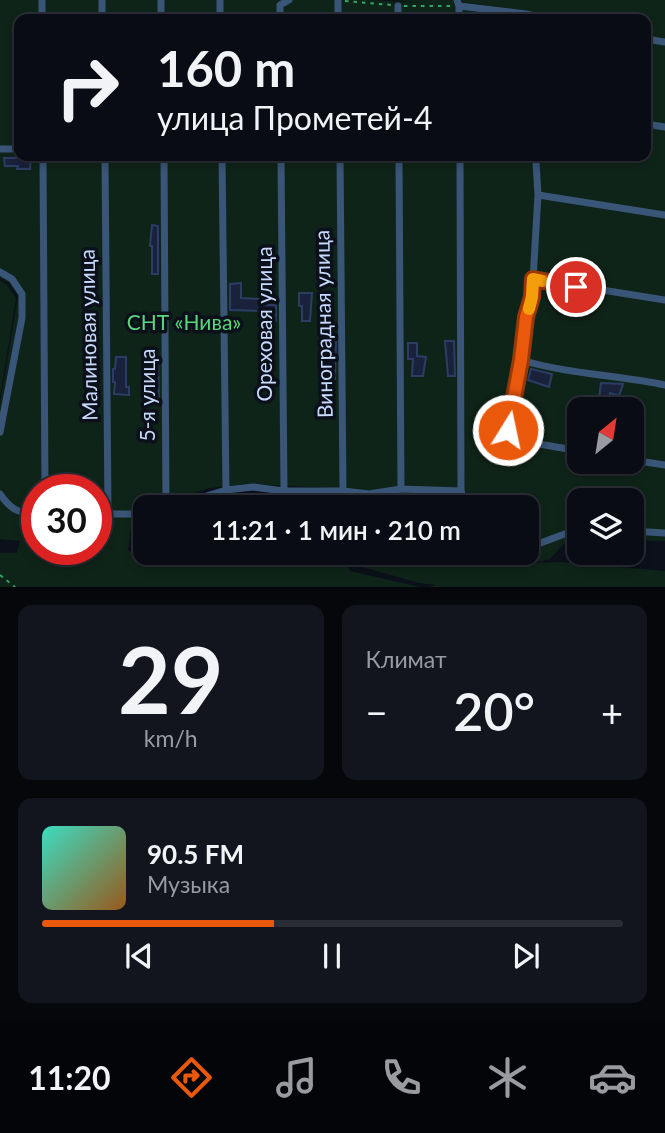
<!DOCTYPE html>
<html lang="ru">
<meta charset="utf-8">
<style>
:root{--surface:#090c14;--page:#12151d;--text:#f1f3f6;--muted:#999ba0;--line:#292c34;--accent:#ea580c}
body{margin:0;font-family:Lato,sans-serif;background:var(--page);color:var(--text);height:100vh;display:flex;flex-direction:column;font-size:26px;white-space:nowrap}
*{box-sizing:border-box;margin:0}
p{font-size:23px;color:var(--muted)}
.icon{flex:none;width:38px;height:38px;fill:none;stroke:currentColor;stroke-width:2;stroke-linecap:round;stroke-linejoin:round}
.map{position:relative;height:587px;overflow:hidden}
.side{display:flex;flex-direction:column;gap:18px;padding:18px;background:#05070b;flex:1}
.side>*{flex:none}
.top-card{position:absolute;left:14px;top:14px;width:637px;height:147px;border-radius:14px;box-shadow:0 4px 10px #0003,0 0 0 2px var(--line);background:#090c14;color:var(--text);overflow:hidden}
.needle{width:46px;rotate:30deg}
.fabs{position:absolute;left:567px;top:397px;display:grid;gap:14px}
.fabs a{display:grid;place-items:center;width:77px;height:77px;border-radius:14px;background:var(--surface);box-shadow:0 4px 10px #0003,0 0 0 2px var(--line);font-size:35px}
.speed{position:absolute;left:21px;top:474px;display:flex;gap:14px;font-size:35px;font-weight:700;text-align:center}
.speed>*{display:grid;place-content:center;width:91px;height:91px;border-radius:50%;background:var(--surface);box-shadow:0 4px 10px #0003,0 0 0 2px var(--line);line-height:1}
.speed .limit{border:10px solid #d22;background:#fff;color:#111}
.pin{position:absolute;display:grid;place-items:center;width:60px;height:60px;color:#fff;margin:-30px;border:4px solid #fff;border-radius:50%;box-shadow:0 2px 7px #0007}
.me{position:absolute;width:77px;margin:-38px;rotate:10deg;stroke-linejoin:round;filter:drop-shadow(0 0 5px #0008)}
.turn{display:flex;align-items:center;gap:24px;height:147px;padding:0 28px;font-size:32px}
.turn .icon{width:91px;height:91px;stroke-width:2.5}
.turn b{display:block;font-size:49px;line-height:60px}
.big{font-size:52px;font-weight:600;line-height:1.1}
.side .widget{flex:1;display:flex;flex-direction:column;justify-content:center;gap:10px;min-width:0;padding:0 24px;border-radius:14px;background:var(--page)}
.side .dial{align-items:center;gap:0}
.dial b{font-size:91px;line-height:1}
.song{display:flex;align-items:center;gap:21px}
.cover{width:84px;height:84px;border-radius:10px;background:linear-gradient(135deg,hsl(170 70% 55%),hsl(30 70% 35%))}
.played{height:7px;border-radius:4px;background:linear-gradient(90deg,var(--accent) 40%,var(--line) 40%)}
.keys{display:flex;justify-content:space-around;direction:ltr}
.heat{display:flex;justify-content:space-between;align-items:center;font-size:38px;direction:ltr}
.side .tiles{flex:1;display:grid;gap:18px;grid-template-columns:1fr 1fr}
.widget:last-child{grid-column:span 2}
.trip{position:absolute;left:133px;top:495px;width:406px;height:70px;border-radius:14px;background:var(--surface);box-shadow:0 4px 10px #0003,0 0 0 2px var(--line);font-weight:600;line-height:70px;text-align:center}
.tabs{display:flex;height:112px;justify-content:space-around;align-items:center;background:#040508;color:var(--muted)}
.tabs .icon{width:49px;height:49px}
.tabs .current{color:var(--accent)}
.tabs b{font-size:32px;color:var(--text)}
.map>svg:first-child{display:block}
</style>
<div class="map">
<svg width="665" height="587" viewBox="0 0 665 587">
<rect width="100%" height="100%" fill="#0c101a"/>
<!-- green -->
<path fill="#0f2419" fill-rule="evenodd" d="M0 0H374L422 3 394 0H665V541L632 540V500H579V538L570 537 550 559 534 563 561 562 665 571V587H430L436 585 419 583 345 562 350 571 420 587H0V553H17L20 541 0 539V404L18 296 9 283 0 278ZM19 19H646V156H19ZM579 410H632V462H579ZM249 484 335 488 338 507 527 508V553H343L344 561 340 553H159L157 555 128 551 133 512 210 488ZM37 490H96V550H37Z
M0 280 7 285 16 298 0 397Z
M322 497 335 498V507H210L254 498Z"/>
<!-- building -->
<path fill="#19223a" stroke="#2c3d65" stroke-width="2" d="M18 156H31L30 169H17L18 166H5L4 158H18Z
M152 225 158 226V274H152V246H150Z
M241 283V298L260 299V305H276V321L267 322V311L230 310V284Z
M299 293H312L310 321H302V306H299Z
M323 341H336L335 379H327V371H329V347H323Z
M445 341H454L455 376H448Z
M408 343H417V356L426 357 423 376H412L413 359H408Z
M150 356H158L159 401H156V392H152Z
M116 357H126V387H129V395L114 394 115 382H113V369H115Z
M531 369 552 374 549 387 528 380Z
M601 383 623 384 619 396 610 393 609 399 599 398Z"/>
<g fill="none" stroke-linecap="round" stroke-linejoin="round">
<!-- path -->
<path stroke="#32a666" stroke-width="2" stroke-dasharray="3.5 5" stroke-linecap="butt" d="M345 1 392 5
M404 6H451
M0 575 15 587"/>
<!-- lane -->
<path stroke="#395577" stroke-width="3.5" d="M381 508 383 492
M376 565 377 553"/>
<!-- street -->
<path stroke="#395577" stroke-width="7" d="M42 0V19
M102 0V19
M161 0V19
M220 0V19
M338 0V19
M457 0 459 6V19
M398 6V19
M459 6 526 14 549 19
M280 19V5L289 0
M646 39 665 42
M646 124 665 127
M0 149H19
M43 156 45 490
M105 156 108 513
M164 156 166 508
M222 156 226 490
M281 156 284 491
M340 156 343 491
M399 156 401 489
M460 156 461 491
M533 156 536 162 538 195 532 297 526 317 521 360 508 430 528 442 579 451
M538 195 665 215
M0 272 12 279 22 294V318L0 432
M533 279 665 300
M521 360C568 374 617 375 665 385
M632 460 665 465
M0 494C11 510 18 513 37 514
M167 508 226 490 253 487 284 491H343L369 494 401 489 461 491 467 508
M96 514H145
M632 531 665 533
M527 548 570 532 579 531"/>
</g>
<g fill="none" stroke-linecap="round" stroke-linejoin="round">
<defs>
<path id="route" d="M508 430 521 360 526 317 532 297 533 279 576 287"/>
</defs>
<!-- route casing -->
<use href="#route" stroke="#983908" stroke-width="18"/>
<!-- route -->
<use href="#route" stroke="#ea580c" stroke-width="12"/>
<!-- slow -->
<path stroke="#f59e0b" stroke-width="12" d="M529 309 532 297 533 279 542 281"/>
</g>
<g text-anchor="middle" stroke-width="7" stroke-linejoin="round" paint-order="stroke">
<!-- park labels -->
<g font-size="21" fill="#59d77a" stroke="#0c101a">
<text x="184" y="330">СНТ «Нива»</text>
</g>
<!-- street labels -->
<g font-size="21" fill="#c8dbfc" stroke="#0c101a">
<text transform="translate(265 324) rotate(-90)" y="7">Ореховая улица</text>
<text transform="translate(324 324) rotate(-91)" y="7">Виноградная улица</text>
<text transform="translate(89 335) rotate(-91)" y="7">Малиновая улица</text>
<text transform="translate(148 395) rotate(-90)" y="7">5-я улица</text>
</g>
</g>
</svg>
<div class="fabs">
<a><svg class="needle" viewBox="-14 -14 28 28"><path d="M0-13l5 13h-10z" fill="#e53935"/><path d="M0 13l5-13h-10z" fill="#999ba0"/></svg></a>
<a><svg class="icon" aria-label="layers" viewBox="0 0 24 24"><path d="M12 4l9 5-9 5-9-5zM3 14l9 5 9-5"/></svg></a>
</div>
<div class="speed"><div class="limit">30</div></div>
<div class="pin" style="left:576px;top:287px;background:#d93025"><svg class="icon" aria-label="arrive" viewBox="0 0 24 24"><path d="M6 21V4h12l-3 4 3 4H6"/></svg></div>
<svg class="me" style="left:508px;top:430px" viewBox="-20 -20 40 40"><circle r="17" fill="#ea580c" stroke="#fff" stroke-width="3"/><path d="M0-11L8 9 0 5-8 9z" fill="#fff"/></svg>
<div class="trip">11:21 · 1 мин · 210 m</div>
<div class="top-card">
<div class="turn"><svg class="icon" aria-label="right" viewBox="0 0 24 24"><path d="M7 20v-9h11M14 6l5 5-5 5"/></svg><div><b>160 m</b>улица Прометей-4</div></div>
</div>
</div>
<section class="side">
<div class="tiles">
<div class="widget dial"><b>29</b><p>km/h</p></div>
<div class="widget"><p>Климат</p>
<div class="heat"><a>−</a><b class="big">20°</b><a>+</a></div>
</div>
<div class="widget">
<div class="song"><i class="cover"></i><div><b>90.5 FM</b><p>Музыка</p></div></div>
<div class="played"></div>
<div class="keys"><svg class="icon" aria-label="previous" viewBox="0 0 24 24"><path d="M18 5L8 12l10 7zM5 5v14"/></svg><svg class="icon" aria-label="pause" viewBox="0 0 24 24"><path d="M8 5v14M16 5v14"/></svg><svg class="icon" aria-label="next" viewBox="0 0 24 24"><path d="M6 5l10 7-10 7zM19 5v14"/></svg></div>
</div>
</div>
</section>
<nav class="tabs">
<b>11:20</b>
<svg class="icon current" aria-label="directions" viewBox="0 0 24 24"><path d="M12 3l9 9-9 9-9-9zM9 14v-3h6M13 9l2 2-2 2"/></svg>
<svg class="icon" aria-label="music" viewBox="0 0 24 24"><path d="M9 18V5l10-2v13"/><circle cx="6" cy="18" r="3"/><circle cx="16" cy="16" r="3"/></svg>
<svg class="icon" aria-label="phone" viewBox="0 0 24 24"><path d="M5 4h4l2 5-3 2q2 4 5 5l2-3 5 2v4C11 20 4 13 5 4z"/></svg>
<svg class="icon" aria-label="climate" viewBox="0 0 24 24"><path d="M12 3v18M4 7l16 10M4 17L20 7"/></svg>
<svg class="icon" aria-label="car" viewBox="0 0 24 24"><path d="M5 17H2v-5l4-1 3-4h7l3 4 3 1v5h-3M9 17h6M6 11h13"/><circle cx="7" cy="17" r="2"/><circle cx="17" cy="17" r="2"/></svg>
</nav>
